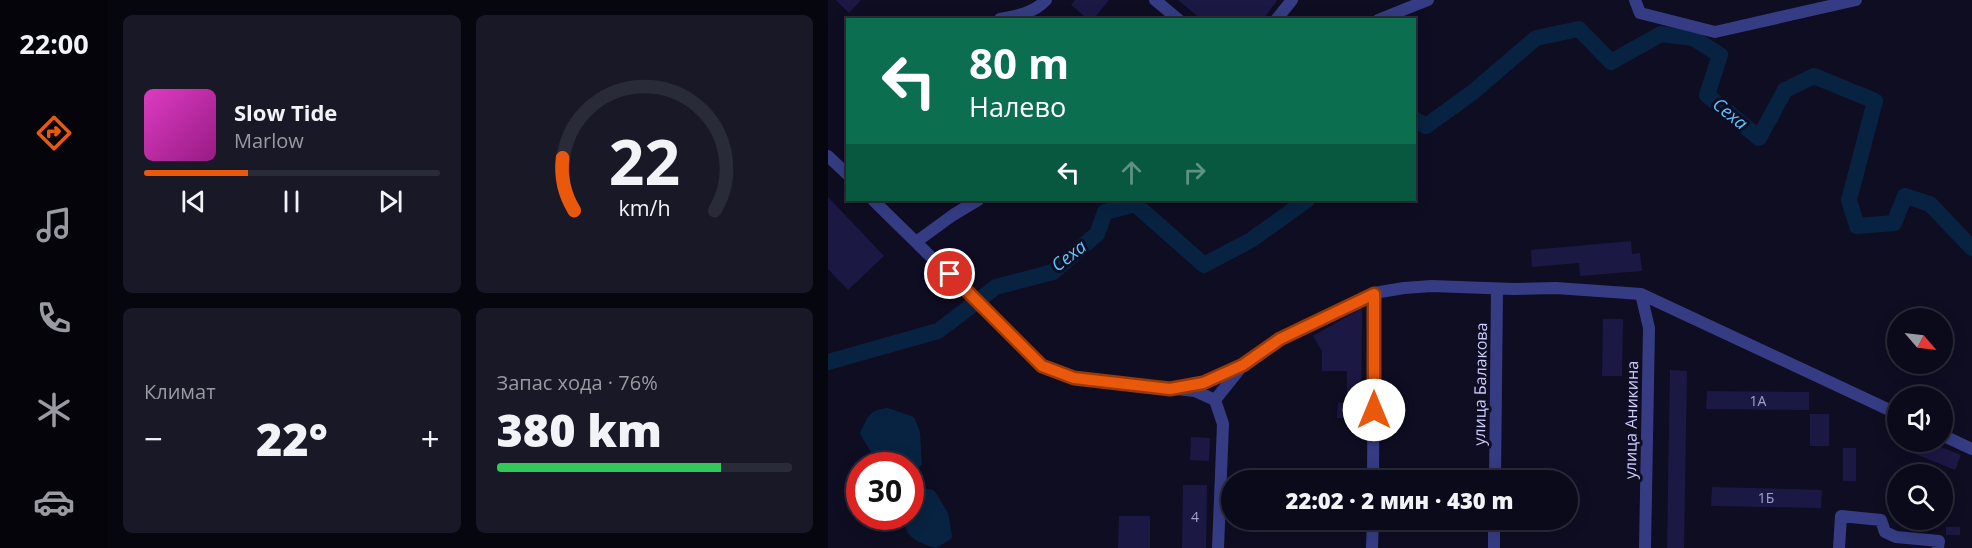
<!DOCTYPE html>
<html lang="ru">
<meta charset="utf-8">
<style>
:root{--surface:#0a0a1a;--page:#181827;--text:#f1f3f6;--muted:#999aa2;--line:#2a2b39;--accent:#ea580c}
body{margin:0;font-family:"Open Sans",sans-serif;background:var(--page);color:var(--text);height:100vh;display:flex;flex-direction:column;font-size:22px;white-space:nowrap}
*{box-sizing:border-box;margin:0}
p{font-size:20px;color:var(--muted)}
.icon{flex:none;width:33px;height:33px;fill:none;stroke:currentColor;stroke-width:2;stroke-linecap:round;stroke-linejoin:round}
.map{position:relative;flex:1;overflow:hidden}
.drawer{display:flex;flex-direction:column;gap:15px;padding:15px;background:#06060e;width:720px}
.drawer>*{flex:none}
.hud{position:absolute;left:18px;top:18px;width:570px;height:183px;border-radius:0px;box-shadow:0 3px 15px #0003,0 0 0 2px var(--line);background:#0b6e4f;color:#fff;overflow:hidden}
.needle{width:39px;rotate:118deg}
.fabs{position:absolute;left:1059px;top:308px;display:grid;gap:12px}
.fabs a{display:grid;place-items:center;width:66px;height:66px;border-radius:50%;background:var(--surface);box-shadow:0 3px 15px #0003,0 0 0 2px var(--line);font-size:30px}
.speed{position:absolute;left:18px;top:452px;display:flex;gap:12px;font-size:30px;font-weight:700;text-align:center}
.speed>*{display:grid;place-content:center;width:78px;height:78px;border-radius:50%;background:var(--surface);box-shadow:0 3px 15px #0003,0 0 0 2px var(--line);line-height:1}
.speed .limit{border:9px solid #d22;background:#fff;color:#111}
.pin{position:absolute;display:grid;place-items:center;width:51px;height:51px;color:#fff;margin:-26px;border:3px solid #fff;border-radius:50%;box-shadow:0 2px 6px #0007}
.me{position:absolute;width:66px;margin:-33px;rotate:0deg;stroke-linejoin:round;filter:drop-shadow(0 0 4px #0008)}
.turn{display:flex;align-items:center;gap:21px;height:126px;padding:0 24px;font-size:27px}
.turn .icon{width:78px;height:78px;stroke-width:2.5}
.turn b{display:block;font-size:42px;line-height:51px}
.lanes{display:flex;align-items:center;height:57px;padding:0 24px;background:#0003;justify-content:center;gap:30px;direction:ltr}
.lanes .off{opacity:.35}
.big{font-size:45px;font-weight:800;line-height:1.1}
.drawer .widget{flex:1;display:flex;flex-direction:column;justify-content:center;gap:9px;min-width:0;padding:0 21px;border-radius:9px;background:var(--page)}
.drawer .dial{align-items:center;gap:0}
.dial svg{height:156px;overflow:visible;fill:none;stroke:var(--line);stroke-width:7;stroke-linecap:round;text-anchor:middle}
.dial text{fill:var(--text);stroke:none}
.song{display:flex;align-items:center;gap:18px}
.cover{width:72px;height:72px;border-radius:9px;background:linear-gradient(135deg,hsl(310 70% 55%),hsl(310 70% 35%))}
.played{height:6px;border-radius:3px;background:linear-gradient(90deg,var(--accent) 35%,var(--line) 35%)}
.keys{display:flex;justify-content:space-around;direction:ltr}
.heat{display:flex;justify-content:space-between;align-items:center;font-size:33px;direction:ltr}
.charge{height:9px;border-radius:4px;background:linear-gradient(90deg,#34c759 76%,var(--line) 0)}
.drawer .tiles{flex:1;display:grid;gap:15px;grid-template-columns:repeat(2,1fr)}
.trip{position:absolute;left:393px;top:470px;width:357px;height:60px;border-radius:30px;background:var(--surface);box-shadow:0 3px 15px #0003,0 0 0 2px var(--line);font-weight:800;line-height:60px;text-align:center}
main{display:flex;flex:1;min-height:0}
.tab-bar{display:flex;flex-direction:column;width:108px;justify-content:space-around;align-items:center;background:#04040a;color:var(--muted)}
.tab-bar .icon{width:42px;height:42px}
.tab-bar .selected{color:var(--accent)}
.tab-bar b{font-size:27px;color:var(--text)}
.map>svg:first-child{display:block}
</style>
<main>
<nav class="tab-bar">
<b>22:00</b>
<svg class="icon selected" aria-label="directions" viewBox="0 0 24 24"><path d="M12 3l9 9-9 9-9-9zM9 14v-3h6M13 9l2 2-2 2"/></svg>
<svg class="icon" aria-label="music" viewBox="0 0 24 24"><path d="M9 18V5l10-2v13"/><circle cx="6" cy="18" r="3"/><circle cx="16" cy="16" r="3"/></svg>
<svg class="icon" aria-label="phone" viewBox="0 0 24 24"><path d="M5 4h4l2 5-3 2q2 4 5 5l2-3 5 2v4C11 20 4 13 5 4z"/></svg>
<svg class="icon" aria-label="climate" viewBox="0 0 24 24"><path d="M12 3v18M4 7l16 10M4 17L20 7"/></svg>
<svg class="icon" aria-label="car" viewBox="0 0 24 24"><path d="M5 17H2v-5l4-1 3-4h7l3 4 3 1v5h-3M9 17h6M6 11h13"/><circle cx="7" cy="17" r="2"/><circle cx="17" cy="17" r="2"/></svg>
</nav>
<section class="drawer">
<div class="tiles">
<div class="widget">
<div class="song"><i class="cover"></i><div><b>Slow Tide</b><p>Marlow</p></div></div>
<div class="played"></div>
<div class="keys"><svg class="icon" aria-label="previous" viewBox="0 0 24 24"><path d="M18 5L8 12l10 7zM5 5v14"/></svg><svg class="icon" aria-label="pause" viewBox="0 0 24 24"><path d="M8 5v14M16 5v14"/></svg><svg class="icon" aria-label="next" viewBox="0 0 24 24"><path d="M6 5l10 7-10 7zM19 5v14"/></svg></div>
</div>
<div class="widget dial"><svg viewBox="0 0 100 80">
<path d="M14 69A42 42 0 1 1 86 69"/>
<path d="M14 69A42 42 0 0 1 8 42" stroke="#ea580c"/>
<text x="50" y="56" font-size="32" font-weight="700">22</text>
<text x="50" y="72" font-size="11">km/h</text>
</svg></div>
<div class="widget"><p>Климат</p>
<div class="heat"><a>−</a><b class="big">22°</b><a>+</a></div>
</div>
<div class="widget"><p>Запас хода · 76%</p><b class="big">380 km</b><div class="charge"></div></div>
</div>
</section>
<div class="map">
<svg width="1144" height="548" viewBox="0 0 1144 548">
<rect width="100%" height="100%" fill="#0e0d22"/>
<!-- water -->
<path fill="#082341" d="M60 408 86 417 92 432 94 464 86 472H83L82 465C49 465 48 462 32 433 40 417 40 410 60 408Z
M92 488 106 490 120 513 124 536 123 539 108 548C88 542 77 538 75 516H82L83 495Z"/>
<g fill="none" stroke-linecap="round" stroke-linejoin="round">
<!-- river -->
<path stroke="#082341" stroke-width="16" d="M586 119 598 126 645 92 708 38 751 29 783 62 833 34 865 38 892 55 879 95 931 138 957 90 986 76 1047 101 1021 200 1029 226 1066 223 1077 196 1102 204 1144 248
M0 362 110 331 168 287 225 272 269 234 277 212 307 204 376 265 423 240 479 200"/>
</g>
<!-- building -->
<path fill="#1c1844" d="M8 0H33L21 13Z
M247 0H281L265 20H261L243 5Z
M350 0H449L435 20H374Z
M0 197 56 256 20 290 0 269Z
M803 241 804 254 812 253 814 271 752 276 751 263 704 267 703 250Z
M534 308 533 423H519V418H509L510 403H519V371H494V351L485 336Z
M775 319H795L794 376H774Z
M842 370 859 371 856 548H839Z
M879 391 981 392V410L878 409Z
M982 414H1001V446H982Z
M363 437 382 438 381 461 362 460Z
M1078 441H1098L1133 455 1127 470 1075 449Z
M1015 448H1028V481H1015Z
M355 485H379L378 548H354Z
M884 487 994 490 993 508 883 506Z
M291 516H322V548H290Z
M1118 527H1132V535H1118Z"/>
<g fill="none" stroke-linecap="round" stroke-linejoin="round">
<!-- minor -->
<path stroke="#363c83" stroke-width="12" d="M327 0 351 20
M807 0 812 13 887 32 1028 0
M172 19C189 16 206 13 218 0
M448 20 464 0
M550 20 600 0
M0 156 20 175
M45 200 214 366 246 378 367 391 387 400
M88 242 125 215 150 200
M813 294 821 328 817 548
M354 386 375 383 411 367
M387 400 415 365 452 339 546 293 576 288 604 286 685 289 728 288 813 294 1070 414
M387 400 395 424 390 548
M1114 435 1144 449
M545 480 546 293
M667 480 669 289
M544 548 545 519
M666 548V519
M1011 548 1013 516 1053 520 1057 532 1068 537 1111 541 1110 548"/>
</g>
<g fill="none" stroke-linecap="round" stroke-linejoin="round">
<defs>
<path id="route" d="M122 274 214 366 246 378 342 389 375 383 415 365 452 339 546 294V410"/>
</defs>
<!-- route casing -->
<use href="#route" stroke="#983908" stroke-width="15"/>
<!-- route -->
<use href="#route" stroke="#ea580c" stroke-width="10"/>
</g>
<g text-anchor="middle" stroke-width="6" stroke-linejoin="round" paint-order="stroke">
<!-- number labels -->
<g font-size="14" fill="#a2a0d0">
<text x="930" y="406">1А</text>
<text x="938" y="503">1Б</text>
<text x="367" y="522">4</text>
</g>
<!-- street labels -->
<g font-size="16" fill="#ceceff" stroke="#0e0d22">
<text transform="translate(652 384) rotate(-89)" y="6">улица Балакова</text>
<text transform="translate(803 420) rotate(-89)" y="6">улица Аникина</text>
</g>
<!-- water labels -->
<g font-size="18" font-style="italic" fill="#5cc6ff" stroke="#0e0d22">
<text transform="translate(902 114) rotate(39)" y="6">Сеха</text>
<text transform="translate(241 256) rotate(-38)" y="6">Сеха</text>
</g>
</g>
</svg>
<div class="fabs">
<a><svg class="needle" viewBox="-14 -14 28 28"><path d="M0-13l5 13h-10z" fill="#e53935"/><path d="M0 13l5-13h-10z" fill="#999aa2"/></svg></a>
<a><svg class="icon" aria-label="sound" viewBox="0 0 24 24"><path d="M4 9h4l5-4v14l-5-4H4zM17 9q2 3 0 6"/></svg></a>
<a><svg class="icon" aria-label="search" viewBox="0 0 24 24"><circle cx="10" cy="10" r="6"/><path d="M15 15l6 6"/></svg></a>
</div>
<div class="speed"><div class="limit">30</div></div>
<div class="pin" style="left:122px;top:274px;background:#d93025"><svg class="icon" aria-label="arrive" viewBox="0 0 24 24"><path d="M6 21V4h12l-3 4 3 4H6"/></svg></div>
<svg class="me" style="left:546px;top:410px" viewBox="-20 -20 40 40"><circle r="19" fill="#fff"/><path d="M0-13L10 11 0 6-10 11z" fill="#ea580c"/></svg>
<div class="trip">22:02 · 2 мин · 430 m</div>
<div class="hud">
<div class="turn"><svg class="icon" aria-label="left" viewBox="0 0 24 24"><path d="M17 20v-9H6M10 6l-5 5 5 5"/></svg><div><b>80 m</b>Налево</div></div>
<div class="lanes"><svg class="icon" aria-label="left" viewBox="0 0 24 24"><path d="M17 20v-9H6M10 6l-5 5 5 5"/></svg><svg class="icon off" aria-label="ahead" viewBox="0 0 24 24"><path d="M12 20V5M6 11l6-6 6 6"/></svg><svg class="icon off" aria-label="right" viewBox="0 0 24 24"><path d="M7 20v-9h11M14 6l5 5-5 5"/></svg></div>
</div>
</div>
</main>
